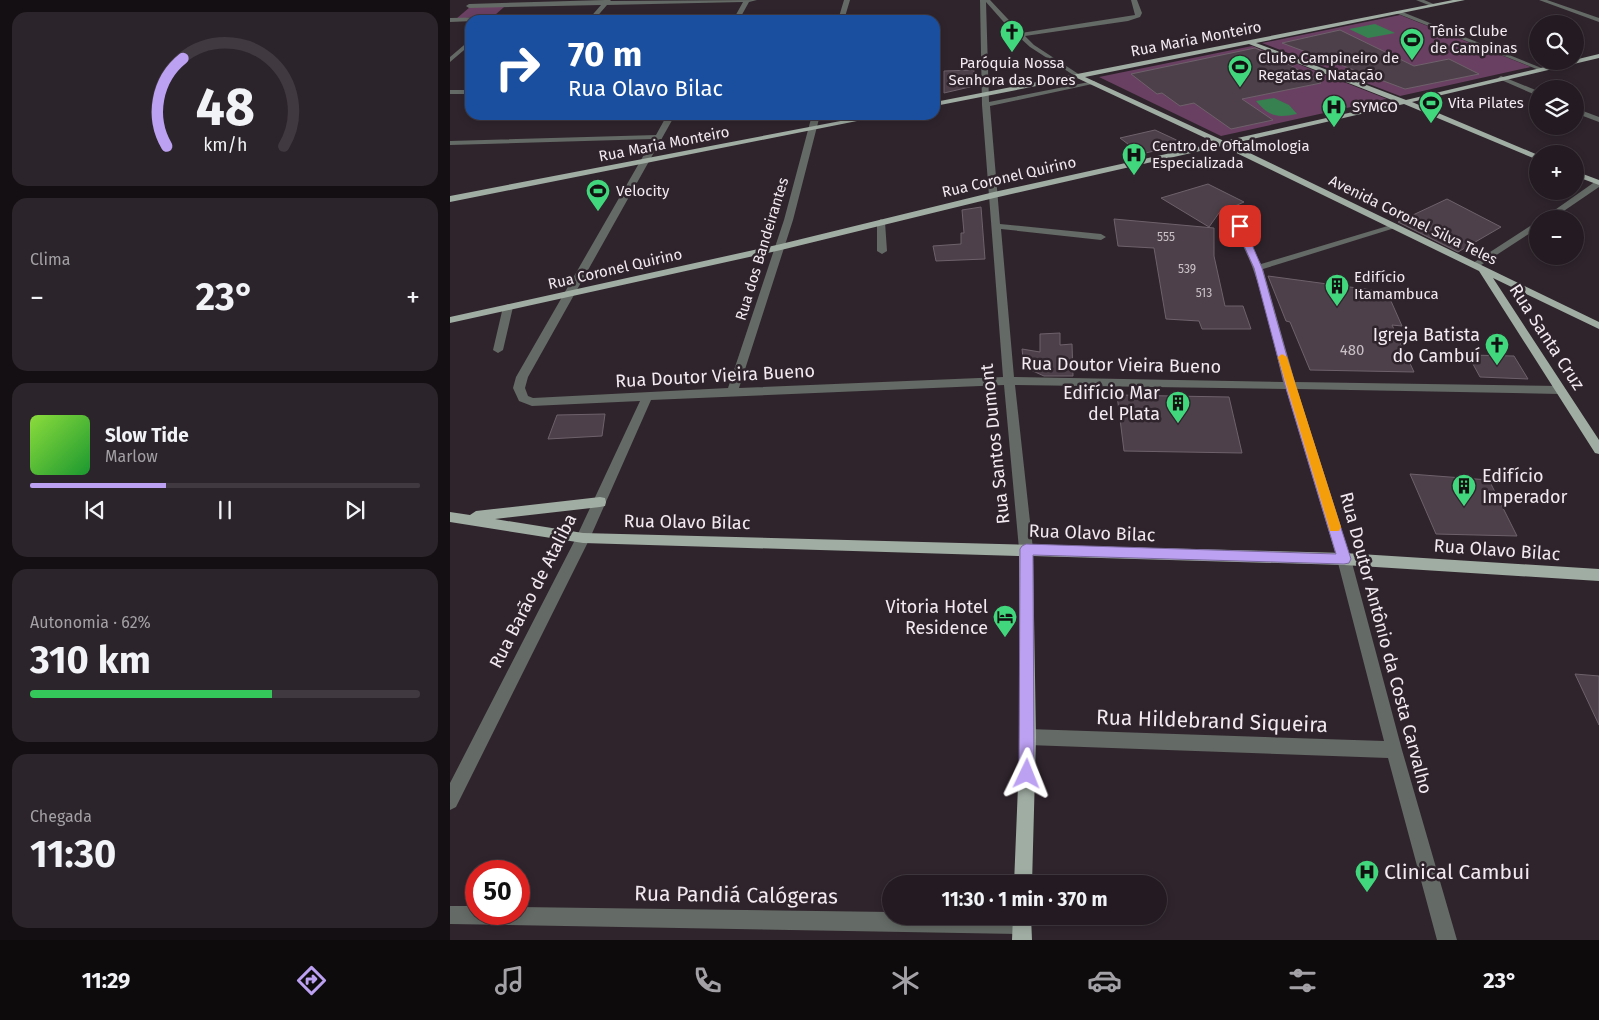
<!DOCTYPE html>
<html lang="pt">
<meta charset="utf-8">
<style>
:root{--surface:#231b21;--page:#2b242a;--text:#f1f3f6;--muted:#a3a1a5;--line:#40393f;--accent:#bca0f2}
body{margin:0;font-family:"Fira Sans",sans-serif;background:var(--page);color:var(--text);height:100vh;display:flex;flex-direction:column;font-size:19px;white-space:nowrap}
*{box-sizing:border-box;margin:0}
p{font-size:16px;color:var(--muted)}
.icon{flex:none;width:28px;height:28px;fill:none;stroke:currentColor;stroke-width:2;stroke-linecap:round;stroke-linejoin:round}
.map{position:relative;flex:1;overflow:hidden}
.sheet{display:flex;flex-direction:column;gap:12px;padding:12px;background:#130f12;width:450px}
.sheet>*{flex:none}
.banner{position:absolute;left:15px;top:15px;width:475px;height:105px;border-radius:15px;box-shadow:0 2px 8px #0003,0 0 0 1px var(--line);background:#1a4fa0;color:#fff;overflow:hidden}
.fabs{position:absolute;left:1079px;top:15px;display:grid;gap:10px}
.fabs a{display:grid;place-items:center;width:55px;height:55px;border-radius:50%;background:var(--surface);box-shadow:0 2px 8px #0003,0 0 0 1px var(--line);font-size:25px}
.speed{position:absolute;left:15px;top:860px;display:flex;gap:10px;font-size:25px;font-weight:700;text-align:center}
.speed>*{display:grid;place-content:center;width:65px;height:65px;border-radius:50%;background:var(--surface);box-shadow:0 2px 8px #0003,0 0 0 1px var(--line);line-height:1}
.speed .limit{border:8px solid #d22;background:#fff;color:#111}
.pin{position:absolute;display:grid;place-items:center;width:42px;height:42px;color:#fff;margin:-21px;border-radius:10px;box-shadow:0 2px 8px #0006}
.me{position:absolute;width:55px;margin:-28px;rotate:2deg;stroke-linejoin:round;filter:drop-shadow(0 0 4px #0008)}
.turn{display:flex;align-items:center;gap:18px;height:105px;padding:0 20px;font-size:22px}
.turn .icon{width:65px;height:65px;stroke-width:2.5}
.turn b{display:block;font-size:35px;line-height:42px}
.big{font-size:38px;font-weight:700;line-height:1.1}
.sheet .tile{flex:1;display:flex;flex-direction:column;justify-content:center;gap:8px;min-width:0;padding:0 18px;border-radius:15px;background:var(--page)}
.sheet .dial{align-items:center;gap:0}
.dial svg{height:130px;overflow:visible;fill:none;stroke:var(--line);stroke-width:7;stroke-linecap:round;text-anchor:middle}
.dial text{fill:var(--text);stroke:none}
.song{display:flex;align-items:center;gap:15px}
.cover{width:60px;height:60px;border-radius:8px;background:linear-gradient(135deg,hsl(90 70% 55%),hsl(130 70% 35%))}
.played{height:5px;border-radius:2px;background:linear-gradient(90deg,var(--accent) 35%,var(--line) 35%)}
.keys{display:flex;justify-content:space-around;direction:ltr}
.heat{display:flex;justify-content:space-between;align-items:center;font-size:28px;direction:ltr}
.charge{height:8px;border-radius:4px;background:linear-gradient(90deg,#34c759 62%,var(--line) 0)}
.trip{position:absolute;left:432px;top:875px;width:285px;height:50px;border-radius:25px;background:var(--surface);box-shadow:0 2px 8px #0003,0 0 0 1px var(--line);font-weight:700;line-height:50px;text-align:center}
.menu{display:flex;height:80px;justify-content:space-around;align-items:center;background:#0e0b0d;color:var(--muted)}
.menu .icon{width:35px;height:35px}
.menu .current{color:var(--accent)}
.menu b{font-size:22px;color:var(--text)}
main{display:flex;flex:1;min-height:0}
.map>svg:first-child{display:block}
</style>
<main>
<section class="sheet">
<div class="tile dial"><svg viewBox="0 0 100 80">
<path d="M14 69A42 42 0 1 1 86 69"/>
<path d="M14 69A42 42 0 0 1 24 15" stroke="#bca0f2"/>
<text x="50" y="56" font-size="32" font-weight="700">48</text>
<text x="50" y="72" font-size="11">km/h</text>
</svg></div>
<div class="tile"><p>Clima</p>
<div class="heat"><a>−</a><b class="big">23°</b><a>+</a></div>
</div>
<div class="tile">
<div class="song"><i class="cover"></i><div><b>Slow Tide</b><p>Marlow</p></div></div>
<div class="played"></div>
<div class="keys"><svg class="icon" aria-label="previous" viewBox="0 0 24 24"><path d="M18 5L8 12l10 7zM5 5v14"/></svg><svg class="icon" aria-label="pause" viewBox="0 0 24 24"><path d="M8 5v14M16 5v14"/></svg><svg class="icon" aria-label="next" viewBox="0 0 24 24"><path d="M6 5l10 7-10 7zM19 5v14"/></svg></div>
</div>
<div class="tile"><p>Autonomia · 62%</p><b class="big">310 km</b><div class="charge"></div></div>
<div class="tile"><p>Chegada</p><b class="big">11:30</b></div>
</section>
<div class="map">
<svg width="1149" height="940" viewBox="0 0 1149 940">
<rect width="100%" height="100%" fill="#2f242c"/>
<!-- green -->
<path fill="#6a4062" d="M20 7H54L45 15 6 19Z
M950 15 1081 67 950 96 812 43Z
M802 46 937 99 771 136 649 77Z"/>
<!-- water -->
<path fill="#378150" d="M925 24 945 33 918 38 899 29Z
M824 98 839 105 847 114C827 118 820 117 806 101Z"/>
<!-- building -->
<path fill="#4d404a" stroke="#6e616b" d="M890 30 964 66 999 59 1029 74 955 89 832 43Z
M805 48 826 57 871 83 792 99 823 120 781 129 744 103 730 106 712 93 707 94 681 74Z
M524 70V86L494 93V71Z
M705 130 735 144 691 154 670 138Z
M758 184 794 202 769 213 759 227 711 198Z
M997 199 1051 227 1008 252 948 222Z
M531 207 535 259 486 261 483 246 511 244V233H514L512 210Z
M664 219 764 228V256L775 306H793L801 329H752L749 321 716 319 704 248 668 246Z
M818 276 937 292 952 326 942 325 964 372 860 370 840 322 836 321Z
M610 333V345L622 344 623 376H594L574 367 572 349 590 352V334Z
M1018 355 1064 356 1078 379 1030 377Z
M667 395 779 397 792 453 674 451Z
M155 414 152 436 98 439 107 415Z
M960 474 1039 480 1067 536 986 534Z
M1125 674 1149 676V725Z"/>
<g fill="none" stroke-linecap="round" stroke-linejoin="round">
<!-- minor -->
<path fill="#646a65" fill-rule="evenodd" d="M155 0H161L160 1 307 0 299 2 289 20H283L293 2 157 5 144 20H138L151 5 19 8 16 6 19 4Z
M394 0H400L394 20H388Z
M530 0H540L571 33 685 15 681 0H687L692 13 690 17 678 21 575 36 584 45 630 75 631 76 628 78 580 47 559 28 536 2 539 102 644 81 647 83 540 106 550 224 651 234 656 237 651 240 551 229 564 377 833 382C824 344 816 305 803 269 796 249 785 236 787 214L791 211 795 214C794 233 802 247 811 264L941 225 944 224 948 227 813 269 845 382 1110 386 1116 390 1110 394 847 389 901 559 952 750 1007 940H987L938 758 578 745 572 743 570 737 572 731 578 729 934 741 887 559 836 389 565 385 583 549 581 553 576 555 571 553 569 549 554 385 201 400 140 538 6 807 0 810V783L126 538 190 401 82 406 69 401 63 388 66 377 203 139 0 145V141L206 135 217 115H225L78 377 75 388 78 396 83 398 278 388 334 220 362 115H370L343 220 289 388 553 377 532 105Z
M966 0H974L986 5 981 6Z
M1089 0H1097L1149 18V22Z
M946 11H950L1094 69 1089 70 946 13Z
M45 17 47 20 0 22V18Z
M20 40V45L0 62V57Z
M1051 76 1088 91V96L1049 79 1048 78Z
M0 90H20V94H0Z
M1125 108 1149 117V122L1125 113Z
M1146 181H1149V187L1102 219H1092Z
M431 219 435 222 437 251 432 254 427 251V222Z
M1088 221V228L1028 267H1022L1020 265Z
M58 304 63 307 53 350 48 353 43 350 53 307Z
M0 906H26V914H69V907L441 912V916H576L582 924 579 931 572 934 0 924Z"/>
<!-- major -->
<path fill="#a0ada3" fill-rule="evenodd" d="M1003 0H1015L806 43 956 100 1149 54V58L962 102 1088 155V160L954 104 781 144 1149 322V329L1043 278 1149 440V454L1145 453 1029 271 772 146 544 198 331 250 0 323V317L331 244 544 192 766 143 627 78 485 106V102ZM799 44 947 102 774 141 635 77Z
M422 115H437L0 202V196Z
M1125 171 1149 180V185L1125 176Z
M150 497 155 498 156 502 155 506 150 507 45 519 133 533 894 553 1149 569V581L894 565 583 556 586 737 582 884H564L570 737 569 556 133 543 0 522V512L20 515 26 511Z
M563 916H581L582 940H562Z"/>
</g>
<!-- route -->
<path fill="#bca0f2" stroke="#7a689d" d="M790 224 794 226 812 268 845 385 901 559 899 563 894 564 583 555 584 774 582 779 577 782 571 779 569 774 570 549 572 546 576 544 886 554 835 385 804 268 785 226Z"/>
<!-- slow -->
<path fill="#f59e0b" d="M832 354 837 357 891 527 889 531H880L879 527 828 357Z"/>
<!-- icons -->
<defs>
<symbol id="church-pin" viewBox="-11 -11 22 30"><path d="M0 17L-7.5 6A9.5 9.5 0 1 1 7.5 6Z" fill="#41d77c" stroke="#2f242c"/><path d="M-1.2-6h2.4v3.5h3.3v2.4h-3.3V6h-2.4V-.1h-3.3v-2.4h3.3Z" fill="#111"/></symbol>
<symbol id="stadium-pin" viewBox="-11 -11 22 30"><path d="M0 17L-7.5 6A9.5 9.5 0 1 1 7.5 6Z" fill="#41d77c" stroke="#2f242c"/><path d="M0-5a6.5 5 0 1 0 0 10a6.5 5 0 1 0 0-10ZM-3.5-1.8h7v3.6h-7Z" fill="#111"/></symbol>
<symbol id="hospital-pin" viewBox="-11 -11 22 30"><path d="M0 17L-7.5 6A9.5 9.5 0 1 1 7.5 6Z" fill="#41d77c" stroke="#2f242c"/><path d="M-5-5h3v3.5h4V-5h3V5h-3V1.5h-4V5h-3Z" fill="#111"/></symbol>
<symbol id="building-pin" viewBox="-11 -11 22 30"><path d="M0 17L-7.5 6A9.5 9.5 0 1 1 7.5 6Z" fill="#41d77c" stroke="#2f242c"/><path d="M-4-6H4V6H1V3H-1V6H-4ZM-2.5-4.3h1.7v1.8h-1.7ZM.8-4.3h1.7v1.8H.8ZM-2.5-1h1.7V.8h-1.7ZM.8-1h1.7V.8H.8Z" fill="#111"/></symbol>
<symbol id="hotel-pin" viewBox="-11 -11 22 30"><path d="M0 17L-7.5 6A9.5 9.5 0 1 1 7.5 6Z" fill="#41d77c" stroke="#2f242c"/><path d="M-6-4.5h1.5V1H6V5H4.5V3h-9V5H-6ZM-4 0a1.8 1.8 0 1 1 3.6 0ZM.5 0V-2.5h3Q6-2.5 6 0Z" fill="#111"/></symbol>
</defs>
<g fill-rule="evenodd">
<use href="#church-pin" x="548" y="18" width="28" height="38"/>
<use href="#stadium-pin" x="948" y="26" width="28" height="38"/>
<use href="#stadium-pin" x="776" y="53" width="28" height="38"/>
<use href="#stadium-pin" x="967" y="89" width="28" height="38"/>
<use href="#hospital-pin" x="870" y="93" width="28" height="38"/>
<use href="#hospital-pin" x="670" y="141" width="28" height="38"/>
<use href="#stadium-pin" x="134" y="177" width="28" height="38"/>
<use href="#building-pin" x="873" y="272" width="28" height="38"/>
<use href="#church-pin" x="1033" y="331" width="28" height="38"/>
<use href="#building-pin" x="714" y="389" width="28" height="38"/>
<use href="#building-pin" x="1000" y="472" width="28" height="38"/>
<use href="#hotel-pin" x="541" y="603" width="28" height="38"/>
<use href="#hospital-pin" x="903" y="858" width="28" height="38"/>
</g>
<g text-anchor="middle" stroke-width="5" stroke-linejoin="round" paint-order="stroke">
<!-- far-number labels -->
<g font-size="12" fill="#c9c0c6">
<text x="716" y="241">555</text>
<text x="737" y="273">539</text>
<text x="754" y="297">513</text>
</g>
<!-- far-poi labels -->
<g font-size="15" fill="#f2eaf0" stroke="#2f242c" text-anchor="start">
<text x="980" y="36">Tênis Clube<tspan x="980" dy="17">de Campinas</tspan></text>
<text x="808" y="63">Clube Campineiro de<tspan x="808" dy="17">Regatas e Natação</tspan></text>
<text x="562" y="68" text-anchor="middle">Paróquia Nossa<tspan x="562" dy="17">Senhora das Dores</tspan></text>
<text x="998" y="108">Vita Pilates</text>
<text x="902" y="112">SYMCO</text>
<text x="702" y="151">Centro de Oftalmologia<tspan x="702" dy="17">Especializada</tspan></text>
<text x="166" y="196">Velocity</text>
<text x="904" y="282">Edifício<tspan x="904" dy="17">Itamambuca</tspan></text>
</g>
<!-- far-street labels -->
<g font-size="15" fill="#f2eaf0" stroke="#2f242c">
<text transform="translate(746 39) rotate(-11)" y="5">Rua Maria Monteiro</text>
<text transform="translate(214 144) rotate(-11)" y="5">Rua Maria Monteiro</text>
<text transform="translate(559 177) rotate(-13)" y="5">Rua Coronel Quirino</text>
<text transform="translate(963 220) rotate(26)" y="5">Avenida Coronel Silva Teles</text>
<text transform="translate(312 249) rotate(-73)" y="5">Rua dos Bandeirantes</text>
<text transform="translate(165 269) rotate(-13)" y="5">Rua Coronel Quirino</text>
</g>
<!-- number labels -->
<g font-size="15" fill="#c9c0c6">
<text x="902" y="355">480</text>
</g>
<!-- poi labels -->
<g font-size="18" fill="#f2eaf0" stroke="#2f242c" text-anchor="end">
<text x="1030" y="341">Igreja Batista<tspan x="1030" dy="21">do Cambuí</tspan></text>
<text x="710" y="399">Edifício Mar<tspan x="710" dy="21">del Plata</tspan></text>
<text x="1032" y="482" text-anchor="start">Edifício<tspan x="1032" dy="21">Imperador</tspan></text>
<text x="538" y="613">Vitoria Hotel<tspan x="538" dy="21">Residence</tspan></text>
</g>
<!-- street labels -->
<g font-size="18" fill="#f2eaf0" stroke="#2f242c">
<text transform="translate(1097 337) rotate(57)" y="6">Rua Santa Cruz</text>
<text transform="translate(671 365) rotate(1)" y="6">Rua Doutor Vieira Bueno</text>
<text transform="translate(265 376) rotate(-3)" y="6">Rua Doutor Vieira Bueno</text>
<text transform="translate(545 444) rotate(-96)" y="6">Rua Santos Dumont</text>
<text transform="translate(237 522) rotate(1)" y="6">Rua Olavo Bilac</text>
<text transform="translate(642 533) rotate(2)" y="6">Rua Olavo Bilac</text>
<text transform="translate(1047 550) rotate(4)" y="6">Rua Olavo Bilac</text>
<text transform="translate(83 591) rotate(-63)" y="6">Rua Barão de Ataliba</text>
<text transform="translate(936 643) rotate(75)" y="6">Rua Doutor Antônio da Costa Carvalho</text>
</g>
<!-- near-street labels -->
<g font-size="21" fill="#f2eaf0" stroke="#2f242c">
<text transform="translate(762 721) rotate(2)" y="7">Rua Hildebrand Siqueira</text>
<text transform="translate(286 895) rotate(1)" y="7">Rua Pandiá Calógeras</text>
</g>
<!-- near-poi labels -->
<g font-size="21" fill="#f2eaf0" stroke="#2f242c" text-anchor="start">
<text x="934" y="879">Clinical Cambui</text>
</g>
</g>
</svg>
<div class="fabs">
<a><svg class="icon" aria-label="search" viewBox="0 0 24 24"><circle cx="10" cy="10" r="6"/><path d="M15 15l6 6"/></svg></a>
<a><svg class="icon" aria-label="layers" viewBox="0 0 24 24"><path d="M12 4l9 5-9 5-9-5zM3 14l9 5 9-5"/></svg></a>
<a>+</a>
<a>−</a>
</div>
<div class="speed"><div class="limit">50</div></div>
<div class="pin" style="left:790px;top:226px;background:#d93025"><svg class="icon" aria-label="arrive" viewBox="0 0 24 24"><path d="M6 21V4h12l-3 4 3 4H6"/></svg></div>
<svg class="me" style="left:577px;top:774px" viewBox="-20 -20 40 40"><path d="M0-17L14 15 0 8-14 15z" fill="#bca0f2" stroke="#fff" stroke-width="4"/></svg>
<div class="trip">11:30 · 1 min · 370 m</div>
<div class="banner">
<div class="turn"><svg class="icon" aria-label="right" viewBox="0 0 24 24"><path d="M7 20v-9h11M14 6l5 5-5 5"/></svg><div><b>70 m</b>Rua Olavo Bilac</div></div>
</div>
</div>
</main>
<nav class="menu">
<b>11:29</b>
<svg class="icon current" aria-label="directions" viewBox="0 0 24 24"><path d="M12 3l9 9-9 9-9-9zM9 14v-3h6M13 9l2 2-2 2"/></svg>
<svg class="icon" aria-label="music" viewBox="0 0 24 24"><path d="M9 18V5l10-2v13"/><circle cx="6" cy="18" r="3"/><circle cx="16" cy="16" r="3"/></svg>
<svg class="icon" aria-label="phone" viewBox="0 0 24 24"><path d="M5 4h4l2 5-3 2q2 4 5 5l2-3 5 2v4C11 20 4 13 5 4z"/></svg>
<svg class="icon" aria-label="climate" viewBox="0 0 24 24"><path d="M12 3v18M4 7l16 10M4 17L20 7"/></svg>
<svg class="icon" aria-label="car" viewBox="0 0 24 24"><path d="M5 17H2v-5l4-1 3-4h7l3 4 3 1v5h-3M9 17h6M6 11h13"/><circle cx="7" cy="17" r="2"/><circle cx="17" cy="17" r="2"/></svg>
<svg class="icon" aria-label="filters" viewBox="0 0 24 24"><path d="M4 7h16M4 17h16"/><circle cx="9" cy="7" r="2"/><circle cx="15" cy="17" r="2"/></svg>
<b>23°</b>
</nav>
